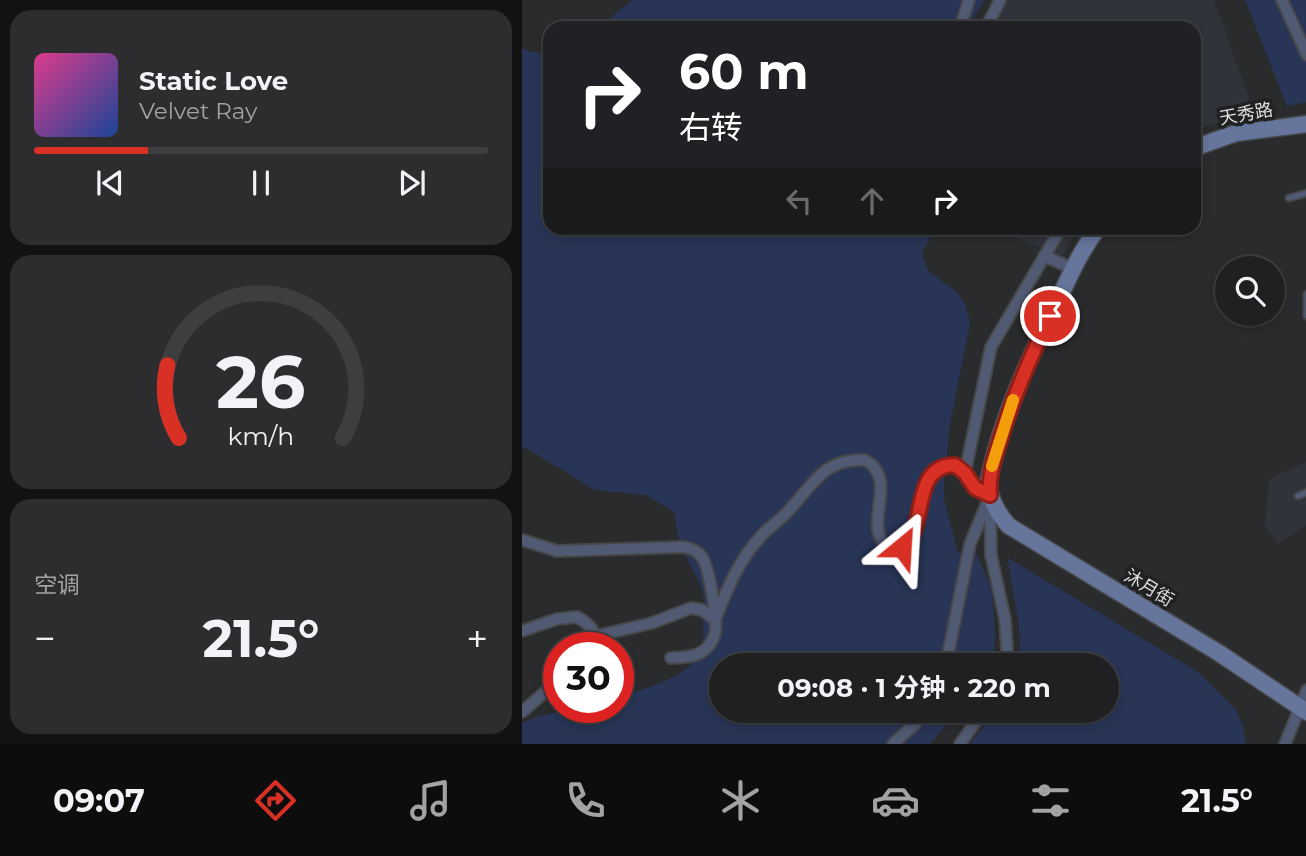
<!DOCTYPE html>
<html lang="zh">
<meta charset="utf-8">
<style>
:root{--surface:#202022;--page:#2d2d2f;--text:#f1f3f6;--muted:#a2a3a5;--line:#3d3e40;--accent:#d93025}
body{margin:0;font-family:Montserrat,"Noto Sans SC",sans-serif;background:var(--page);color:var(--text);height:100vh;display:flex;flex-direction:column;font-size:26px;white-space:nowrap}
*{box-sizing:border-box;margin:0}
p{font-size:23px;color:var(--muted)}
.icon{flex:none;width:38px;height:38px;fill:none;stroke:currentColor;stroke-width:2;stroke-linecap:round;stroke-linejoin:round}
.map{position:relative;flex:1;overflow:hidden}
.sheet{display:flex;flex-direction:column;gap:10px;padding:10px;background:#121213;width:522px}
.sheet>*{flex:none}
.hud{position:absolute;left:21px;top:21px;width:658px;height:214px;border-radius:21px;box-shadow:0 4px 10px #0003,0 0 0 2px var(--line);background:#202124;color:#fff;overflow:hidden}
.controls{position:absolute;left:693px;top:256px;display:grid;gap:14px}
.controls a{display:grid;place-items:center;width:70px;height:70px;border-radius:50%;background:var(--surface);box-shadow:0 4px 10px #0003,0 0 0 2px var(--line);font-size:35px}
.speed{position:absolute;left:21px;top:632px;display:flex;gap:14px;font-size:35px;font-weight:700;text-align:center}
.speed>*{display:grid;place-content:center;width:91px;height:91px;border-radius:50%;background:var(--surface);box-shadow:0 4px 10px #0003,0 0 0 2px var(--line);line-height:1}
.speed .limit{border:10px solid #d22;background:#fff;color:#111}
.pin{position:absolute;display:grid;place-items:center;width:60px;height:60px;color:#fff;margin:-30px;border:4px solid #fff;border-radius:50%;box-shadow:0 2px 7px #0007}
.me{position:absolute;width:77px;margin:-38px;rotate:27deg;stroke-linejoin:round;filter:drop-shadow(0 0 5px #0008)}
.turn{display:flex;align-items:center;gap:24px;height:147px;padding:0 21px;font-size:32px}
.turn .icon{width:91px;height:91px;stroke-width:2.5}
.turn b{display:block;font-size:49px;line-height:60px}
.lanes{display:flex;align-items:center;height:66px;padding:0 21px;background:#0003;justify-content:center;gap:35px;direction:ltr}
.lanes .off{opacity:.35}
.big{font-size:52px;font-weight:700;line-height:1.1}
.sheet .tile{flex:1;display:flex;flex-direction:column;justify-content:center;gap:10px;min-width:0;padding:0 24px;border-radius:21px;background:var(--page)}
.sheet .dial{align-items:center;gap:0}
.dial svg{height:182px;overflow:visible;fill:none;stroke:var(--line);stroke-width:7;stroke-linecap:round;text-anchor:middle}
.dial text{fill:var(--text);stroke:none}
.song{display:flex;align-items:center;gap:21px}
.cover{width:84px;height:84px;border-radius:10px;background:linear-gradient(135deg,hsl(330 70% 55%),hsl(220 70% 35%))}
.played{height:7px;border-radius:4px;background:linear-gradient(90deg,var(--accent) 25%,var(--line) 25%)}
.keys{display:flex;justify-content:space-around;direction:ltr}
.heat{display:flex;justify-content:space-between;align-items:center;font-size:38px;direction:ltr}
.trip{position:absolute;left:187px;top:653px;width:410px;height:70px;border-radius:35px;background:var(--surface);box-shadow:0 4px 10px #0003,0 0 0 2px var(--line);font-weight:700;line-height:70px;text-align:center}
.dock{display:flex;height:112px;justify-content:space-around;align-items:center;background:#0d0d0e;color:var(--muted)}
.dock .icon{width:49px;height:49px}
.dock .on{color:var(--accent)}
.dock b{font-size:32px;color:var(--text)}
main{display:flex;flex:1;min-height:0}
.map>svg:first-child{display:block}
</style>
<main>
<section class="sheet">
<div class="tile">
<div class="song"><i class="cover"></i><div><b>Static Love</b><p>Velvet Ray</p></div></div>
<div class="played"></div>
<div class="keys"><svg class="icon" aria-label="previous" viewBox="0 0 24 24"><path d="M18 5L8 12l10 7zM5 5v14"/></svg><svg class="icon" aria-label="pause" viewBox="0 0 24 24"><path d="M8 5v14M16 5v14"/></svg><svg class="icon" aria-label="next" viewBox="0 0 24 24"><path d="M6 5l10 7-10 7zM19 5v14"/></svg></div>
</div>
<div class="tile dial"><svg viewBox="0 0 100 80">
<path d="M14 69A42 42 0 1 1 86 69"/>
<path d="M14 69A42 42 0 0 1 9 37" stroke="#d93025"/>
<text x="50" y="56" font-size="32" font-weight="700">26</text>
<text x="50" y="72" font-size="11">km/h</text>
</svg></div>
<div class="tile"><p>空调</p>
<div class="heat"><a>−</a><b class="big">21.5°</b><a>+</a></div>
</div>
</section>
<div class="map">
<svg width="785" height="744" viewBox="0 0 785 744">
<rect width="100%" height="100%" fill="#2a2b2d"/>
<!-- built -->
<path fill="#31333b" d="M475 0H692L732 113 672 130V28H460Z
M472 228H556L540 257Z
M784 462V525L756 544 743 526 747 479Z"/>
<!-- green -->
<path fill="#283556" d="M110 0H462L446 28H395L394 25 393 28H76Z
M723 0H784V102L765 106Z
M0 48 9 52 28 54V228H413L400 253 406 271 435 292 444 306 448 323 428 424 422 480V499L436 553H454L468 584 471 601 473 639 470 665H200V710L437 711 408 744H0V723C27 710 67 707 96 707V698C125 686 169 680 180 646 182 639 181 632 181 625 183 605 184 597 175 578 163 553 154 542 153 513L124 495 73 490 6 449 0 448Z
M486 558 676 672 714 710 721 727 724 744H448L473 711 584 710V665H496C503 630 489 593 486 558Z"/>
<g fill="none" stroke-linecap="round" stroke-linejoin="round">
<defs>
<path id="lane" d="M767 198 785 193
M785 294V316
M776 496 785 492"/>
<path id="street" d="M760 0 785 55
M438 28 447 0
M464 28 478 0
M522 256 552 269
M443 473 469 347 539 228
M468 502 469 555 483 619 486 665
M0 540 35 551 161 547C168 548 175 550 180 557 187 567 196 621 193 633 192 639 186 648 181 651 172 658 159 657 149 658
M0 631 35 619 55 617C68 624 77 633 71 648
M74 636 130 623 169 608 180 610 193 620C205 589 217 559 241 534 250 525 261 518 269 508 293 482 303 458 343 460 379 480 338 526 366 547 412 554 381 466 433 465L441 470 453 488 468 496
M424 665 448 544 468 496
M0 712 37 680
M371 744 394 723 402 710
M438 744 462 710
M763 744 785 690"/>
<path id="secondary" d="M672 148 714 133 785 124
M576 228C559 250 547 277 535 303 506 360 479 419 466 482 468 500 475 513 487 526L697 653 785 712"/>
</defs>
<!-- lane casing -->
<use href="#lane" stroke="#474849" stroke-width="9"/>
<!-- street casing -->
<use href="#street" stroke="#474849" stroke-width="14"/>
<!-- secondary casing -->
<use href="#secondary" stroke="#474849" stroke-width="19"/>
<!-- lane -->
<use href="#lane" stroke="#515a73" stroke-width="5"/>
<!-- street -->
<use href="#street" stroke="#515a73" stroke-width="10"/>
<!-- secondary -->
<use href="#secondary" stroke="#65759b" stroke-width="16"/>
</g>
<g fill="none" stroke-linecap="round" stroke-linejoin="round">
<defs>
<path id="route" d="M380 547C407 531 387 465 433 465L443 473 453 488 468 495C466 475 473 457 479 437 492 395 509 356 528 316"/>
</defs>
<!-- route casing -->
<use href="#route" stroke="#8d1f18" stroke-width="18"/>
<!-- route -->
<use href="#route" stroke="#d93025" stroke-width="12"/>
<!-- slow -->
<path stroke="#f59e0b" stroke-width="12" d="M470 466 491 400"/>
</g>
<g text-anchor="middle" stroke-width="7" stroke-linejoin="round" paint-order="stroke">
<!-- street labels -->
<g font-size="18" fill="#dddedf" stroke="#202123">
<text transform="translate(724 114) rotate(-10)" y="6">天秀路</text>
<text transform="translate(627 588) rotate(31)" y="6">沐月街</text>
</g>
</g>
</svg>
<div class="controls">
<a><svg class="icon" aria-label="search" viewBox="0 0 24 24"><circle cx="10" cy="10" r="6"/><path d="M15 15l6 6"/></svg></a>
</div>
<div class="speed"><div class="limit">30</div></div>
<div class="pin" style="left:528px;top:316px;background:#d93025"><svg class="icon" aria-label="arrive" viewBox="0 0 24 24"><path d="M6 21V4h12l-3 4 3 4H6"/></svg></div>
<svg class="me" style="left:380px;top:547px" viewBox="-20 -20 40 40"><path d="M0-17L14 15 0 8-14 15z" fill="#d93025" stroke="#fff" stroke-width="4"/></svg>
<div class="trip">09:08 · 1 分钟 · 220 m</div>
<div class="hud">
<div class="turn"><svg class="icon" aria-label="right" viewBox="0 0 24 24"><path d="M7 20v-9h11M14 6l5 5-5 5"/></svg><div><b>60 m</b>右转</div></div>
<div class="lanes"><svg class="icon off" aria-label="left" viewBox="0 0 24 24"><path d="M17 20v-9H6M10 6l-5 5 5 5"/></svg><svg class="icon off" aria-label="ahead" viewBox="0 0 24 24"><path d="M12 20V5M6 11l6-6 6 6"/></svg><svg class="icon" aria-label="right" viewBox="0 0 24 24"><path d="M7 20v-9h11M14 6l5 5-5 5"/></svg></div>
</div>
</div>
</main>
<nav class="dock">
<b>09:07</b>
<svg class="icon on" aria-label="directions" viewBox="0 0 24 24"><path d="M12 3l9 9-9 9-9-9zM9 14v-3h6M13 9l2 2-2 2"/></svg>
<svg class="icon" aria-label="music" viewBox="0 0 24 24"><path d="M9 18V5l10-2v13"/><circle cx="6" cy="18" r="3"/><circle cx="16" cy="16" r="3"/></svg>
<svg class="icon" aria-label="phone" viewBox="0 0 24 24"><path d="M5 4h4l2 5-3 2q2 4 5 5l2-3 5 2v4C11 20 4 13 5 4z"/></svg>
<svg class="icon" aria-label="climate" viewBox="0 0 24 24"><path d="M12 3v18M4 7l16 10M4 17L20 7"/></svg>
<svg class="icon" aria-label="car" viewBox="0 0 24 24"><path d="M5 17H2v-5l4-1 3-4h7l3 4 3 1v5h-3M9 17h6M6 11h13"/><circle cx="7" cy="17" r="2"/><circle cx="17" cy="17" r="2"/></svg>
<svg class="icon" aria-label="filters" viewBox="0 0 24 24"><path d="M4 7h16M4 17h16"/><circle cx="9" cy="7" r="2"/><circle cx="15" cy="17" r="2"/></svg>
<b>21.5°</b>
</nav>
